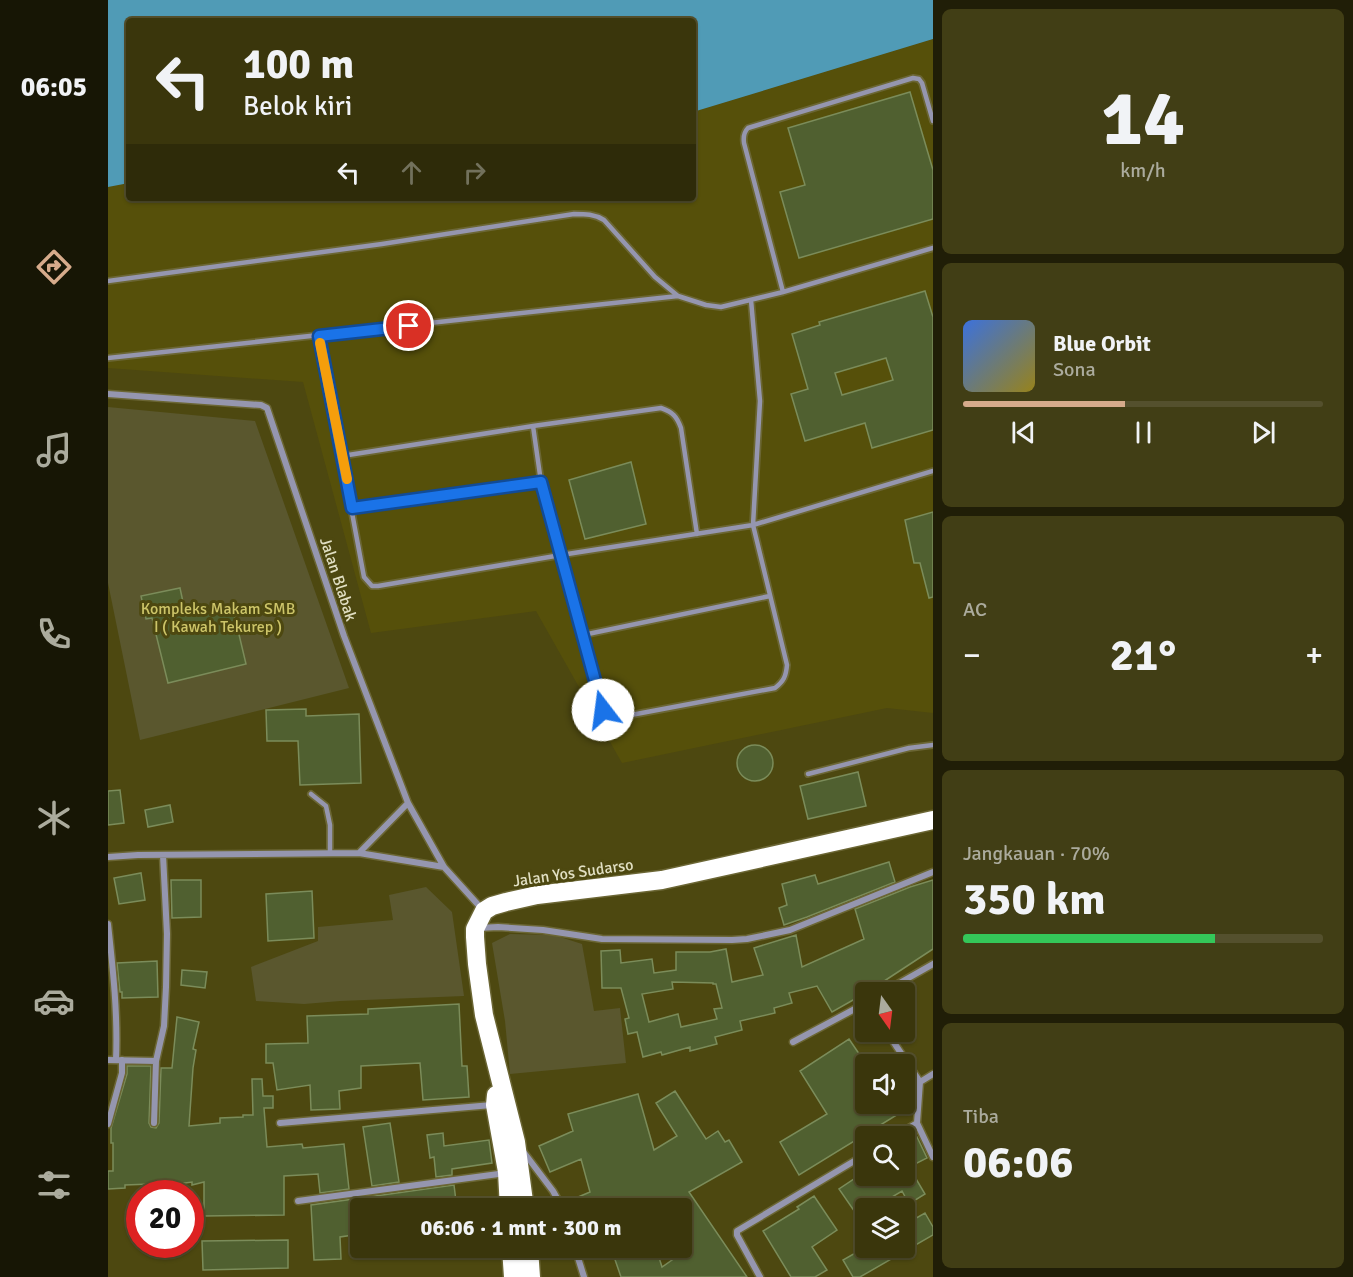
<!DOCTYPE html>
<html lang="id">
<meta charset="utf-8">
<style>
:root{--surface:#3a360c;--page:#413e15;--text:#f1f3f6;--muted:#abab9d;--line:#54502d;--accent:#d6ab8b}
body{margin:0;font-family:Signika,sans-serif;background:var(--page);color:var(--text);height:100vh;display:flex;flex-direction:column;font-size:22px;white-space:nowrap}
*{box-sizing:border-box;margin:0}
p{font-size:20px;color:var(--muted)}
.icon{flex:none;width:33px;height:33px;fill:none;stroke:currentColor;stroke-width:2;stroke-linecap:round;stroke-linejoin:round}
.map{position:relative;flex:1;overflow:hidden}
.panel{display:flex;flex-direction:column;gap:9px;padding:9px;background:#201e07;width:420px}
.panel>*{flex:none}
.hud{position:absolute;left:18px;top:18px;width:570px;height:183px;border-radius:6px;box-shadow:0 2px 4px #0004,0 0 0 2px var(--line);background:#3a360c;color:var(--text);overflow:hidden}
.needle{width:39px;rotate:166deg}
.fabs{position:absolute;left:747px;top:982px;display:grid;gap:12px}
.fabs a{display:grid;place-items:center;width:60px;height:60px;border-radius:6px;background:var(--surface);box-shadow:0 2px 4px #0004,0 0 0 2px var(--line);font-size:30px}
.speed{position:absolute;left:18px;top:1180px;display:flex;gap:12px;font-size:30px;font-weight:700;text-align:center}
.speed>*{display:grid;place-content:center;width:78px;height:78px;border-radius:50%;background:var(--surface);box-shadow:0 2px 4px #0004,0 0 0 2px var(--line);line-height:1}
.speed .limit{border:9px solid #d22;background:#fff;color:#111}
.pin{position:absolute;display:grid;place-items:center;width:51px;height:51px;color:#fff;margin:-26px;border:3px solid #fff;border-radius:50%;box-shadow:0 2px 6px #0007}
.me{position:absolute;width:66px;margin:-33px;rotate:345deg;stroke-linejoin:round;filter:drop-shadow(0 0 4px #0008)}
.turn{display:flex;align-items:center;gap:21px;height:126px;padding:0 18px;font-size:27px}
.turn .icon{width:78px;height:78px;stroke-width:2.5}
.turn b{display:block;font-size:42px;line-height:51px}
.lanes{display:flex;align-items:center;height:57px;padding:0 18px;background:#0003;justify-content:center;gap:30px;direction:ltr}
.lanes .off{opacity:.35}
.big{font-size:45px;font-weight:700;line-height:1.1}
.panel .card{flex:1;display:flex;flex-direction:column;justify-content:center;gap:9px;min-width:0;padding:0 21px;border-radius:9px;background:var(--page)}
.panel .dial{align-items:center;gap:0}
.dial b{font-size:78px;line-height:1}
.song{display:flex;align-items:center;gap:18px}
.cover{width:72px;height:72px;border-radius:9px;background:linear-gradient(135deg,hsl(220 70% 55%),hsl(50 70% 35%))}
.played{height:6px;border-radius:3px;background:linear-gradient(90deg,var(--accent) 45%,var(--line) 45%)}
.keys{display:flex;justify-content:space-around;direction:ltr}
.heat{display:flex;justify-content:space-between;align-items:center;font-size:33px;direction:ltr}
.charge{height:9px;border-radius:4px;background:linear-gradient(90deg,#34c759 70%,var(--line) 0)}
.trip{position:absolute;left:242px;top:1198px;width:342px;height:60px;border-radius:6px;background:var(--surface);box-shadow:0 2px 4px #0004,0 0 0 2px var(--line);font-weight:700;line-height:60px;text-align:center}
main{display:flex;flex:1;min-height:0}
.tab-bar{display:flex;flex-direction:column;width:108px;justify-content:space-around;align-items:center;background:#171605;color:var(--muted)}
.tab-bar .icon{width:42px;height:42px}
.tab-bar .selected{color:var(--accent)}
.tab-bar b{font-size:27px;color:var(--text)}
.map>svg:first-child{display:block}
</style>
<main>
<nav class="tab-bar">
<b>06:05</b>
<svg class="icon selected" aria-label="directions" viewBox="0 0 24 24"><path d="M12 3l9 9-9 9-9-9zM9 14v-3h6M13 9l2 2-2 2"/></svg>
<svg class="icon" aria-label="music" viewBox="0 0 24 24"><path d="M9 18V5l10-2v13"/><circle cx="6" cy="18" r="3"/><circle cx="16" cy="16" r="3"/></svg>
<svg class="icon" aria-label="phone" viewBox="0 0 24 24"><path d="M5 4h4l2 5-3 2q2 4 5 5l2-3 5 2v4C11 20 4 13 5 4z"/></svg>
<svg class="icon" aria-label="climate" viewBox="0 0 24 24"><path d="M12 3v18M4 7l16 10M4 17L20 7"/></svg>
<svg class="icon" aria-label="car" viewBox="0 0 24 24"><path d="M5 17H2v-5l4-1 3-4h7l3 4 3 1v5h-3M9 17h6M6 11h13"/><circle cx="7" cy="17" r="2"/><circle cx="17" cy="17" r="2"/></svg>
<svg class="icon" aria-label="filters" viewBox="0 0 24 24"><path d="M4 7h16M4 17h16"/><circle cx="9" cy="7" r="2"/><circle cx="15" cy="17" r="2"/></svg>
</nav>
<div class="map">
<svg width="825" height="1277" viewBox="0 0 825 1277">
<rect width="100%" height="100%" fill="#4d4810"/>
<!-- built -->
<path fill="#56500a" d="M825 39V713L779 708 514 763 428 611 263 633 195 382 0 368V187L21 183V198H585V112Z"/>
<!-- green -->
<path fill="#5a572e" d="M0 407 147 421 241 688 32 740 0 583Z
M318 887 344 912 356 996 232 1001 196 1004 148 1001 143 967 210 941V927L285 920 281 895Z
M402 934 446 935 474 944 486 1011 512 1008 518 1063 402 1074 397 1021 384 943Z"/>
<!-- water -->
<path fill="#509bb6" d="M0 0H825V39L585 112V21H21V183L0 187Z"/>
<!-- building -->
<path fill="#506030" stroke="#7b8c5a" stroke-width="1.5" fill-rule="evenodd" d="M802 92 825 170V219L691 258 672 192 697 185 680 128Z
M817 291 825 317V430L764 448 757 423 697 441 683 394 700 389 684 334 712 325 711 322ZM778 358 785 380 734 395 727 373Z
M523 462 538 524 477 539 461 480Z
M825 512V597L821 598 812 563H806L797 520Z
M72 588 78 616 124 605 138 664 60 683 44 618 38 619 33 596Z
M198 709V716L251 714 253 783 192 785 190 741H159L158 710Z
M629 763a18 18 0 1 1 36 0a18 18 0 1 1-36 0Z
M750 772 758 806 700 819 692 786Z
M12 790 16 823 0 825V791Z
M62 805 65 822 40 827 37 810Z
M781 862 787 882 699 917 676 925 671 908 679 905 674 884 707 875 710 884Z
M33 873 37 900 11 904 6 878Z
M63 880H93V917L64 918Z
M825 880V949L761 991 724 1012 709 986 681 993 684 1003 666 1008 667 1013 632 1021 634 1030 607 1037 609 1044 582 1051V1047L554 1055 553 1052 535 1057 529 1032 520 1034 517 1019 521 1018 513 988H494L493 951 512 950 513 963 544 959 546 973 568 970V952H602L618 949 624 982 655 975 646 948 688 935 694 967 756 939 747 909 802 887ZM564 982 605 983V984H608L614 1008 606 1009 609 1019 573 1027 570 1014 541 1022 534 994 565 989Z
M204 891 206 938 160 941 158 894Z
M49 961 50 997 14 998V992H12L9 963Z
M74 970 99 972 97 988 73 985Z
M351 1004 354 1066H359L361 1097 315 1100 312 1063 253 1066V1088L231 1091 232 1109 203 1110 202 1085 169 1090 165 1063H158V1044L200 1043 199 1016 260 1014V1009Z
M69 1017 91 1022 85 1049 88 1050 85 1068 81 1126 112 1123V1118L135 1117V1115H145L144 1079H154L155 1096H165V1108H156L159 1147 194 1144 195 1148 236 1144 241 1189 212 1193 210 1174 176 1176V1215L96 1216V1182L84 1185V1182L62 1185V1188L44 1189 43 1184 17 1185V1188L0 1189V1171H5V1143H3V1128L19 1074V1066H43L41 1123 43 1127 48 1128 51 1123 53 1068H64Z
M741 1039 758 1064V1104H787L792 1113 691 1175 672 1142 719 1114 692 1071Z
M567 1091 598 1139 610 1131 617 1142 621 1140 634 1162 581 1192 639 1277H513L503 1248H548L554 1267 581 1248 573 1236V1209H466L463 1200 482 1192 473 1159 442 1172 431 1146 465 1131 460 1114 530 1094 546 1150 569 1136 548 1103Z
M282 1123 291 1182 264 1186 255 1127Z
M335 1133 336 1146 381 1140 384 1163 344 1169V1175L328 1177 326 1157 322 1158 319 1135Z
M809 1137 819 1158 801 1167 817 1194 801 1204 794 1191 764 1209H758V1213L751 1218 731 1189 758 1171V1176H796V1143Z
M346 1185 349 1209H248L252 1234 232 1237 233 1259 206 1260 203 1205Z
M706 1196 729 1230 704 1247 719 1270 707 1277H683L655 1231 691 1209 689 1207Z
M817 1213 825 1227V1235L752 1277H745L735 1260 756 1248H796V1225Z
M180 1240V1268L95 1270 94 1241Z"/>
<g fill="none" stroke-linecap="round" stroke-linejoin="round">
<defs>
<path id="lane" d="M0 281 274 244 466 214C478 214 486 214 496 220L547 277 570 296 0 358
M675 292 636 143C635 136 636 132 640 128L805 78 811 79 814 83 825 121
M570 296 598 305 613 307 675 292 825 248
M211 336 256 577 264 586H270L453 555 645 525 825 471
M425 426 433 482 495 710C498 715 500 717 507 718L667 688C676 681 678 676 679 665L645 525 652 401 643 300
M234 456 425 426 553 408C565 412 569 417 573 428L589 534
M244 508 433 482
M475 635 662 596
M700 774 801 748 825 745
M203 794 218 806 222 825V853"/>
<path id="street" d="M0 394 153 405 159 408 236 636 300 803 336 867 374 909
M251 853 300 803
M0 857 30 855 251 853 336 867
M0 924C5 969 10 1015 8 1060
M371 928 390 927 435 930 494 939 624 940 639 939 682 930 825 872
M774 993 825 964
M779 1032 812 1082
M685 1042 758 1003
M0 1060 48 1061
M46 1123 48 1061 56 1026 58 987 59 934 55 855
M172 1123 384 1105
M809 1123 825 1157
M0 1124 14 1073V1060
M786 1137 809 1123 812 1082 825 1074
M414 1150 445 1191 455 1209
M190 1201 398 1173
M467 1248 476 1277
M652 1277 629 1235V1231L758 1154"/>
<path id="highway" d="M388 1095 387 1105 399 1172 401 1209
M417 1209 408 1142 376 1015 369 964 367 937V929L376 911 384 906 398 902 429 895 554 880 825 820
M403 1248 405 1277
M421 1248 423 1277"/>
</defs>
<!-- lane casing -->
<use href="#lane" stroke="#6b6634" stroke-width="8"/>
<!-- street casing -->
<use href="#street" stroke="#6b6634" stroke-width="9"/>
<!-- highway casing -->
<use href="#highway" stroke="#6b6634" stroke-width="21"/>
<!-- lane -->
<use href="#lane" stroke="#9596af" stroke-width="4.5"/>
<!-- street -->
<use href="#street" stroke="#9596af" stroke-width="6"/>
<!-- highway -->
<use href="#highway" stroke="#fff" stroke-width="18"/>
</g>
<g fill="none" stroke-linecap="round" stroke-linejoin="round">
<defs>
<path id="route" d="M301 326 211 336 244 508 433 482 495 710"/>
</defs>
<!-- route casing -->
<use href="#route" stroke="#114b97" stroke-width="15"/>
<!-- route -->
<use href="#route" stroke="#1a73e8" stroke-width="10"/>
<!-- slow -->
<path stroke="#f59e0b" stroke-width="10" d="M212 343 239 479"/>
</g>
<g text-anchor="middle" stroke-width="6" stroke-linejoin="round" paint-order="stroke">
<!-- street labels -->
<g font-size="16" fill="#e2e0c4" stroke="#4d4810">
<text transform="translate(231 579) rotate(72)" y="6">Jalan Blabak</text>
<text transform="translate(465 872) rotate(-8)" y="6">Jalan Yos Sudarso</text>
</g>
<!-- park labels -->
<g font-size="16" fill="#cdc569" stroke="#4d4810">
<text x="110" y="614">Kompleks Makam SMB<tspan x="110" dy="18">I ( Kawah Tekurep )</tspan></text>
</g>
</g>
</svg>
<div class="fabs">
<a><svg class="needle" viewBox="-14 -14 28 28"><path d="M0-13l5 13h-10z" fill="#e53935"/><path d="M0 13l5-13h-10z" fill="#abab9d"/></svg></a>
<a><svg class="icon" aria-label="sound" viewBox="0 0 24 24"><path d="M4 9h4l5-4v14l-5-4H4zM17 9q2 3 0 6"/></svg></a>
<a><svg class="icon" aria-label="search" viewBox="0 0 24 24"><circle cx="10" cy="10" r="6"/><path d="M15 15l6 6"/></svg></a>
<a><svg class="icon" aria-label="layers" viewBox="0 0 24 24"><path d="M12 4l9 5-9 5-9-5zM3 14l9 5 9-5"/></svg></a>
</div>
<div class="speed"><div class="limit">20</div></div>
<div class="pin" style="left:301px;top:326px;background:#d93025"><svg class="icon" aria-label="arrive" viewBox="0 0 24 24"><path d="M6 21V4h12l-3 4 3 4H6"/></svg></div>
<svg class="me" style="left:495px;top:710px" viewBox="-20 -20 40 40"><circle r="19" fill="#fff"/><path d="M0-13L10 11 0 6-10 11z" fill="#1a73e8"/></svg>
<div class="trip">06:06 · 1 mnt · 300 m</div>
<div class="hud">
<div class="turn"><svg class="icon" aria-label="left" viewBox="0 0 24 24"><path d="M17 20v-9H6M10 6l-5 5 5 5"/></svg><div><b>100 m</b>Belok kiri</div></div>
<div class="lanes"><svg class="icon" aria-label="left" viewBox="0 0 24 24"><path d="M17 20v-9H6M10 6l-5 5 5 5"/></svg><svg class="icon off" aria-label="ahead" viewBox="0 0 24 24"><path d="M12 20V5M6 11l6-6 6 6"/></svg><svg class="icon off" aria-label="right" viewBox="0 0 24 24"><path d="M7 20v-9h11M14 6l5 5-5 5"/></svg></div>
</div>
</div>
<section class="panel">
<div class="card dial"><b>14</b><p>km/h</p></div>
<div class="card">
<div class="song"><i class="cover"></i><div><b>Blue Orbit</b><p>Sona</p></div></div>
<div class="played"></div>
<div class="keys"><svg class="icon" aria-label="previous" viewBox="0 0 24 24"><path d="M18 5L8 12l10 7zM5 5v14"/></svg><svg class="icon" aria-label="pause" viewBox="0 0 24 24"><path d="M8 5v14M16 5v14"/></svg><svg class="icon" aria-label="next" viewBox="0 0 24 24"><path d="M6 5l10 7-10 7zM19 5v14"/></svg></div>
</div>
<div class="card"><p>AC</p>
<div class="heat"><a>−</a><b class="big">21°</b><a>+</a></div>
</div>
<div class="card"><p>Jangkauan · 70%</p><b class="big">350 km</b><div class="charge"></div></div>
<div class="card"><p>Tiba</p><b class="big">06:06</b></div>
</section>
</main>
